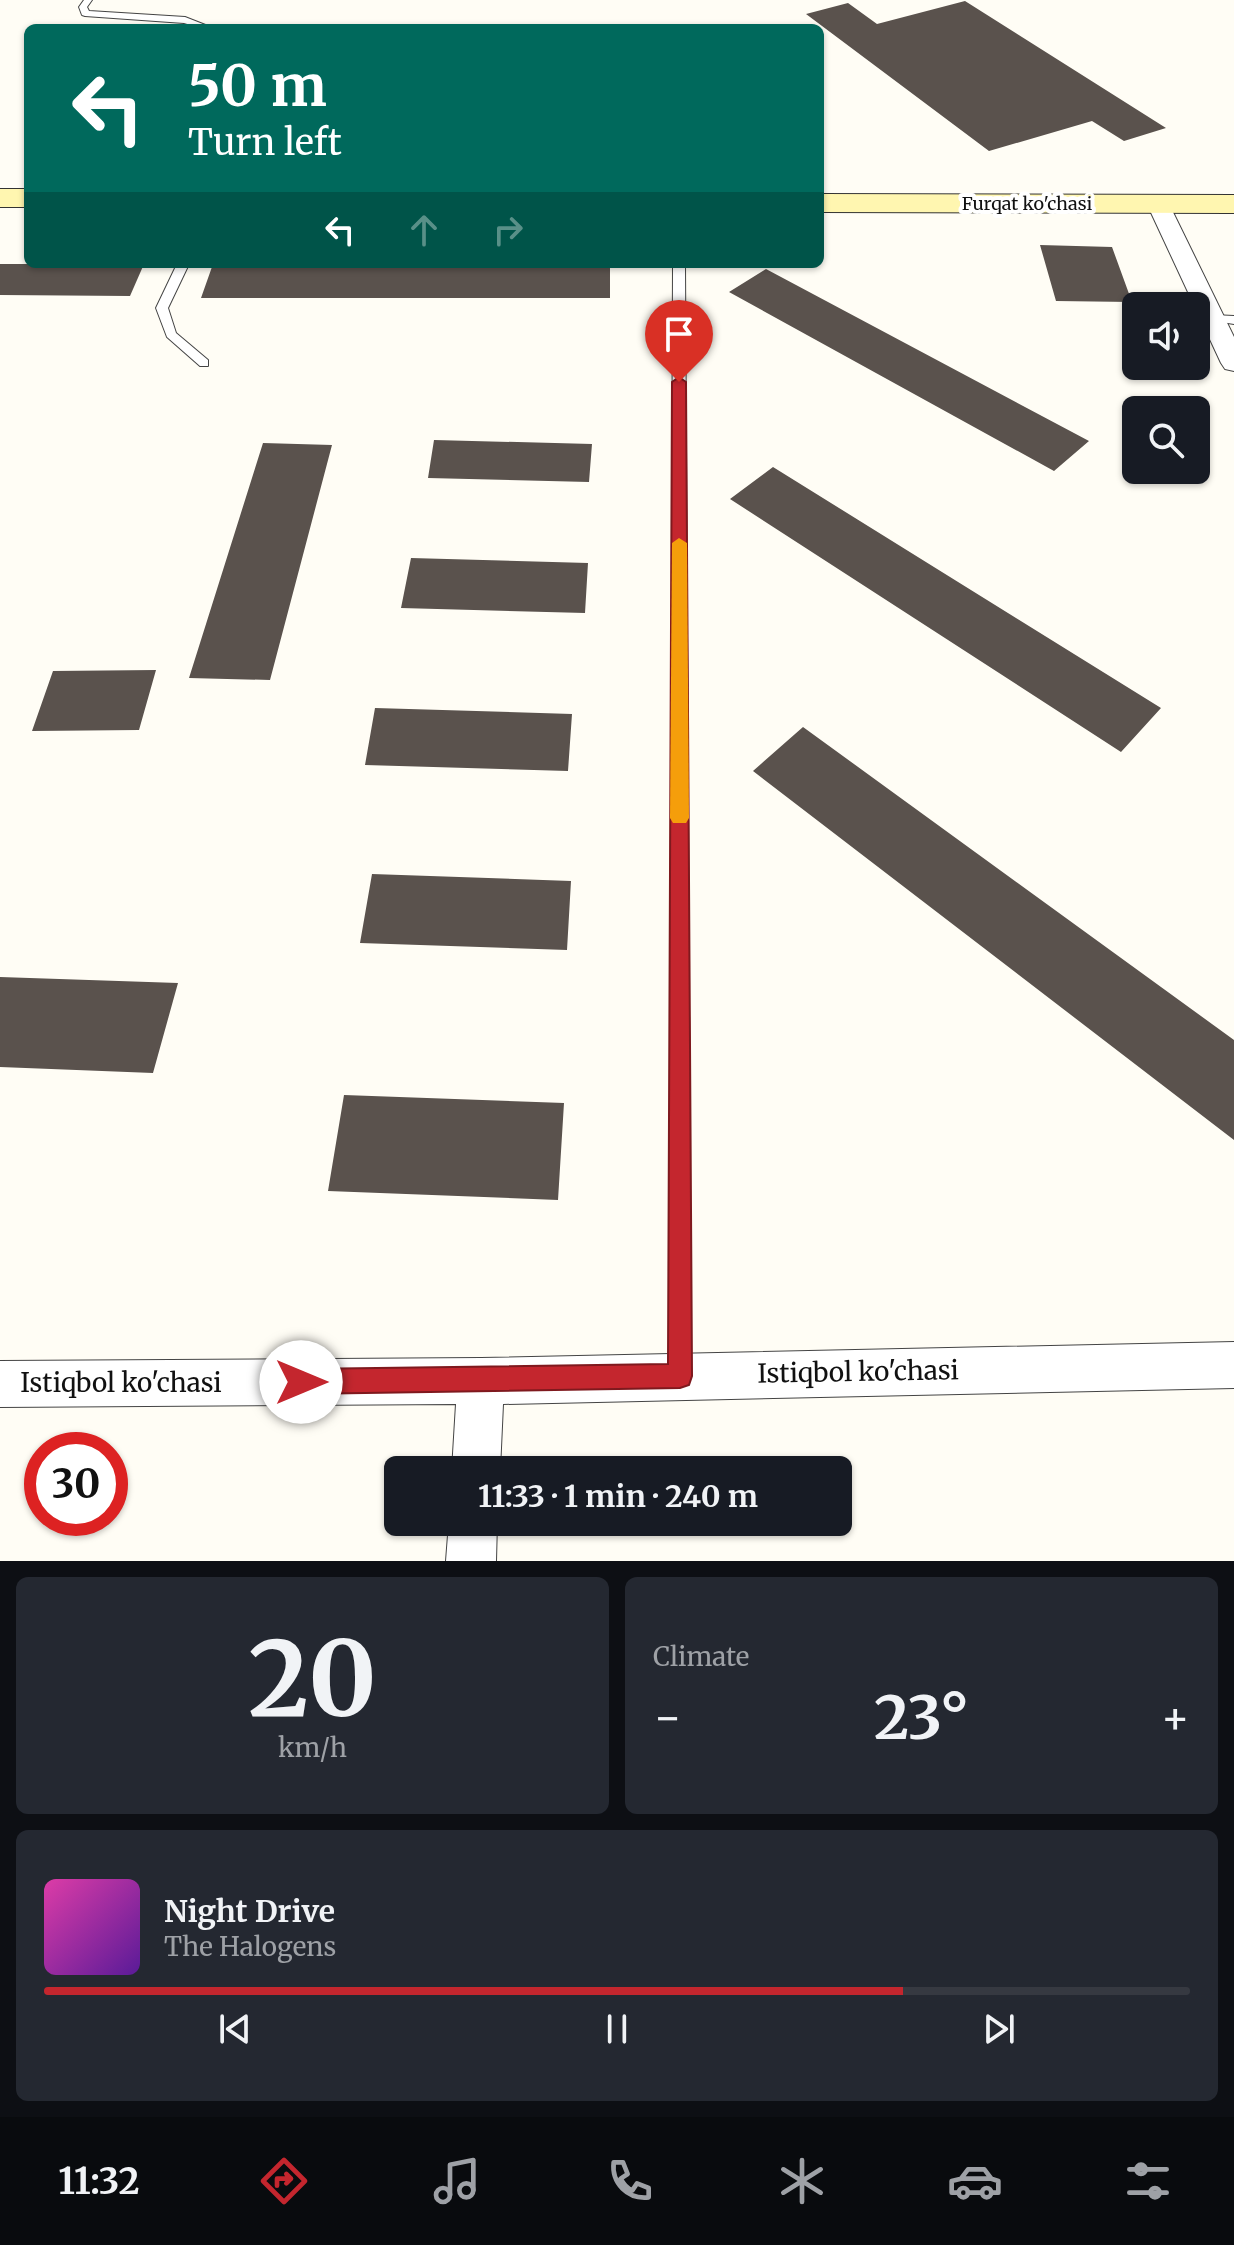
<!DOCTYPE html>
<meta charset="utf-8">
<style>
:root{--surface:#171b24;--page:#242831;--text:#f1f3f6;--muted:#9ea1a6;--line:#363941;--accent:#c4262e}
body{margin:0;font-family:Merriweather,serif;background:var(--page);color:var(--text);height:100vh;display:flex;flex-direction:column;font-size:30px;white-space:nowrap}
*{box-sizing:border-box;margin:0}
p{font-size:26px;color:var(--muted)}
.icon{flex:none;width:44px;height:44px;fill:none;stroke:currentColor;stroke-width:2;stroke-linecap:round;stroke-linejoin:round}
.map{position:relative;height:1561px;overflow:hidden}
.side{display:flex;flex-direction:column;gap:16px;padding:16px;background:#0d0f14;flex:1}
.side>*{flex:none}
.guide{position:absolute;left:24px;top:24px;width:800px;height:244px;border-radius:12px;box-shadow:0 2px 6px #0004;background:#00695c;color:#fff;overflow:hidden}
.tools{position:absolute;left:1122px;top:292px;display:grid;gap:16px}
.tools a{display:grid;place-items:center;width:88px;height:88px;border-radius:12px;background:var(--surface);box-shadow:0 2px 6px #0004;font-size:40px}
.speed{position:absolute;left:24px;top:1432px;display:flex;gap:16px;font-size:40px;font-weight:700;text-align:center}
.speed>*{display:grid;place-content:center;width:104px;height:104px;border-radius:50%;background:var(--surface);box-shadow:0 2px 6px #0004;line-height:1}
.speed .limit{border:12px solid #d22;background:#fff;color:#111}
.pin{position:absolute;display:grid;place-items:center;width:68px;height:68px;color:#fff;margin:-82px -34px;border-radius:50% 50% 50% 0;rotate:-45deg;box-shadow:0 0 8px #0007}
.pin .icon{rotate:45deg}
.me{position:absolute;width:88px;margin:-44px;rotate:90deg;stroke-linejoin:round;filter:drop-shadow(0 0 6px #0008)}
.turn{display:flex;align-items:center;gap:28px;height:168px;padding:0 32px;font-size:36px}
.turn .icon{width:104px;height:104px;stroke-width:2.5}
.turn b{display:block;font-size:56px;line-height:68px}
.lanes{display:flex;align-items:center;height:76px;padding:0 32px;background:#0003;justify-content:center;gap:40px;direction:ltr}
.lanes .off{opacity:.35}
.big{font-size:60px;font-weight:700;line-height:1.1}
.side .card{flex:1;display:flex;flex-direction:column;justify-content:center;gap:12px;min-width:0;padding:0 28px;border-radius:12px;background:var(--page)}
.side .dial{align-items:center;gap:0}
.dial b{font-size:104px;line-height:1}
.song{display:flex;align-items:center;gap:24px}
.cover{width:96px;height:96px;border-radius:12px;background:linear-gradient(135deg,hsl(320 70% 55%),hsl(270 70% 35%))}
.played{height:8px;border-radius:4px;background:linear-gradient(90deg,var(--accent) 75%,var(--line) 75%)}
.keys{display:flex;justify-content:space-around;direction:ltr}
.heat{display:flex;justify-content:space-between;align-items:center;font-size:44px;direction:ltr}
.side .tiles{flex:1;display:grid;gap:16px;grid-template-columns:1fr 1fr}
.card:last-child{grid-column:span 2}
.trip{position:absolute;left:384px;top:1456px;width:468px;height:80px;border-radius:12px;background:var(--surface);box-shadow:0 2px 6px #0004;font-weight:700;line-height:80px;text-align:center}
.tab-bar{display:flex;height:128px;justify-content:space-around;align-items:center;background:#090b0e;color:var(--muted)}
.tab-bar .icon{width:56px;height:56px}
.tab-bar .selected{color:var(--accent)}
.tab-bar b{font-size:36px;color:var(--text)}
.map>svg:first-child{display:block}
</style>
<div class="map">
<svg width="1234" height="1561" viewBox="0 0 1234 1561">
<rect width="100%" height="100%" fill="#fffdf5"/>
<!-- building -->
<path fill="#5a524d" d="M965 1 1166 128 1124 141 1092 121 989 151 806 14 848 3 877 24Z
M1040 245 1112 247 1132 302 1056 301Z
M0 264H144L130 296 0 295Z
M213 264H610V298H201Z
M766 269 1089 441 1054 471 729 292Z
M434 440 592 444 589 482 428 478Z
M263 443 332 445 270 680 189 678Z
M773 467 1161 708 1121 752 730 499Z
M411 558 588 563 585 613 401 608Z
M156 670 139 730 32 731 53 671Z
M375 708 572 714 568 771 365 765Z
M803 727 1234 1040V1140L753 771Z
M372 874 571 881 567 950 360 943Z
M0 977 178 983 153 1073 0 1067Z
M344 1095 564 1103 558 1200 328 1191Z"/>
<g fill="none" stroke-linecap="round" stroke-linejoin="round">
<defs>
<path id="lane" d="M84 0H92L87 7 89 11 185 17 213 28H200L184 23 85 16 82 15 79 7Z
M177 264H189L168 308 176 333 208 360V366H200L167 337 156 308Z
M673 264H685L691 1374 688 1382 680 1385 672 1382 669 1374Z
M1213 315 1234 316V324L1209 320 1207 318Z"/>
<path id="street" d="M1158 197 1169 204 1234 337V371L1225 369 1221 363 1147 204Z
M1234 1342V1388L503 1404 500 1470H452L456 1404 0 1407V1361L481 1358Z
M449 1522H497L496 1561H446Z"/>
<path id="secondary" d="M0 189H28V207H0Z
M820 194 1234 195V213L820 212Z"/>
</defs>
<!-- lane casing -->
<use href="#lane" stroke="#444" stroke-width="2"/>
<!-- street casing -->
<use href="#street" stroke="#444" stroke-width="2"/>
<!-- secondary casing -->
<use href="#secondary" stroke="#333" stroke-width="2"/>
<!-- lane -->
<use href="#lane" fill="#fff" fill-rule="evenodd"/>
<!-- street -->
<use href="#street" fill="#fff" fill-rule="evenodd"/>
<!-- secondary -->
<use href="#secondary" fill="#fff6b0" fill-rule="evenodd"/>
</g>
<!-- route -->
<path fill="#c4262e" stroke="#7f191e" stroke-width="2" d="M679 377 686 382 692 1376 689 1385 680 1388 301 1394 292 1391 289 1382 292 1373 301 1369 668 1364 672 382Z"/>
<!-- slow -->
<path fill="#f59e0b" d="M679 538 687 543 689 818 686 823H673L670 818 672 543Z"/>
<g text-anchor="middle" stroke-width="8" stroke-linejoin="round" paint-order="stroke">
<!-- far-street labels -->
<g font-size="18" fill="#111" stroke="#fff">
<text x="1027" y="210">Furqat ko'chasi</text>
</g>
<!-- near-street labels -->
<g font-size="26" fill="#111" stroke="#fff">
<text transform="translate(858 1372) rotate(-1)" y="9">Istiqbol ko'chasi</text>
<text x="121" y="1392">Istiqbol ko'chasi</text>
</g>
</g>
</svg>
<div class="tools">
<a><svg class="icon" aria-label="sound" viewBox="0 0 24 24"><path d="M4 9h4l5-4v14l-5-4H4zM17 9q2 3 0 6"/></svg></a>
<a><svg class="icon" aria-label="search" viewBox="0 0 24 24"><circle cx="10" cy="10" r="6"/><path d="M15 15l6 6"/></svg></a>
</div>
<div class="speed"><div class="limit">30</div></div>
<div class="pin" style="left:679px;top:382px;background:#d93025"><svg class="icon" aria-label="arrive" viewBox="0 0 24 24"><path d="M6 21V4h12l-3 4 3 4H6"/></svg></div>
<svg class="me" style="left:301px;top:1382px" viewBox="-20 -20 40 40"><circle r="19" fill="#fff"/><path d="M0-13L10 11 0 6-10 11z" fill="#c4262e"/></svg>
<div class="trip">11:33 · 1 min · 240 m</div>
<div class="guide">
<div class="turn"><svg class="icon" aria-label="left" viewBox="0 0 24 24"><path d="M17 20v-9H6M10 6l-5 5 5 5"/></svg><div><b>50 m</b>Turn left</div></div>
<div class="lanes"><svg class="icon" aria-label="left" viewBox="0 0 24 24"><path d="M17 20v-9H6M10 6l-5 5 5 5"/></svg><svg class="icon off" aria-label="ahead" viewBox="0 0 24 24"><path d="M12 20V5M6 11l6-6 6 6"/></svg><svg class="icon off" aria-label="right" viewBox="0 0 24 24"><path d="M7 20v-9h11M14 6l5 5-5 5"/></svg></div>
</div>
</div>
<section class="side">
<div class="tiles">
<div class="card dial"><b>20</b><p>km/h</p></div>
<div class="card"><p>Climate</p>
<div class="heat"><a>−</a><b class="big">23°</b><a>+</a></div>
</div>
<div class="card">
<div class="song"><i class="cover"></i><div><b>Night Drive</b><p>The Halogens</p></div></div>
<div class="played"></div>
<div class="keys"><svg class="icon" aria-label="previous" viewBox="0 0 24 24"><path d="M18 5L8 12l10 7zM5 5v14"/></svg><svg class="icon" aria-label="pause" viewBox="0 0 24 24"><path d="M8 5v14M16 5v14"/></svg><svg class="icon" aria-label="next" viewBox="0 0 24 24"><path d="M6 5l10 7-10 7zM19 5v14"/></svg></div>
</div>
</div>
</section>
<nav class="tab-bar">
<b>11:32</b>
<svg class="icon selected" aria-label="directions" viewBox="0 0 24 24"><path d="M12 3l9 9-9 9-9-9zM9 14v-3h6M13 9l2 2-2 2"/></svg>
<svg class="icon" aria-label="music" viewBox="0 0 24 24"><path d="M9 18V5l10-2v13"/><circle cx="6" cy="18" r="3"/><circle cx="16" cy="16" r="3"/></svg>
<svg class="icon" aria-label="phone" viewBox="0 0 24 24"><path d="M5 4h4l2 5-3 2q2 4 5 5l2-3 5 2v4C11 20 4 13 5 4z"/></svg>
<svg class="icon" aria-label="climate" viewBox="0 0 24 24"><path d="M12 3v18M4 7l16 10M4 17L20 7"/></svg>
<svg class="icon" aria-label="car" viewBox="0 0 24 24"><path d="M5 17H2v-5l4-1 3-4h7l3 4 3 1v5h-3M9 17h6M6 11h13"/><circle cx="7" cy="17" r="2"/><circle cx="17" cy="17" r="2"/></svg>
<svg class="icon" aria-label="filters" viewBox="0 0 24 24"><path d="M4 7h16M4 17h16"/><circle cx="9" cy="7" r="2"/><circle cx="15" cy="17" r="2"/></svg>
</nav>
